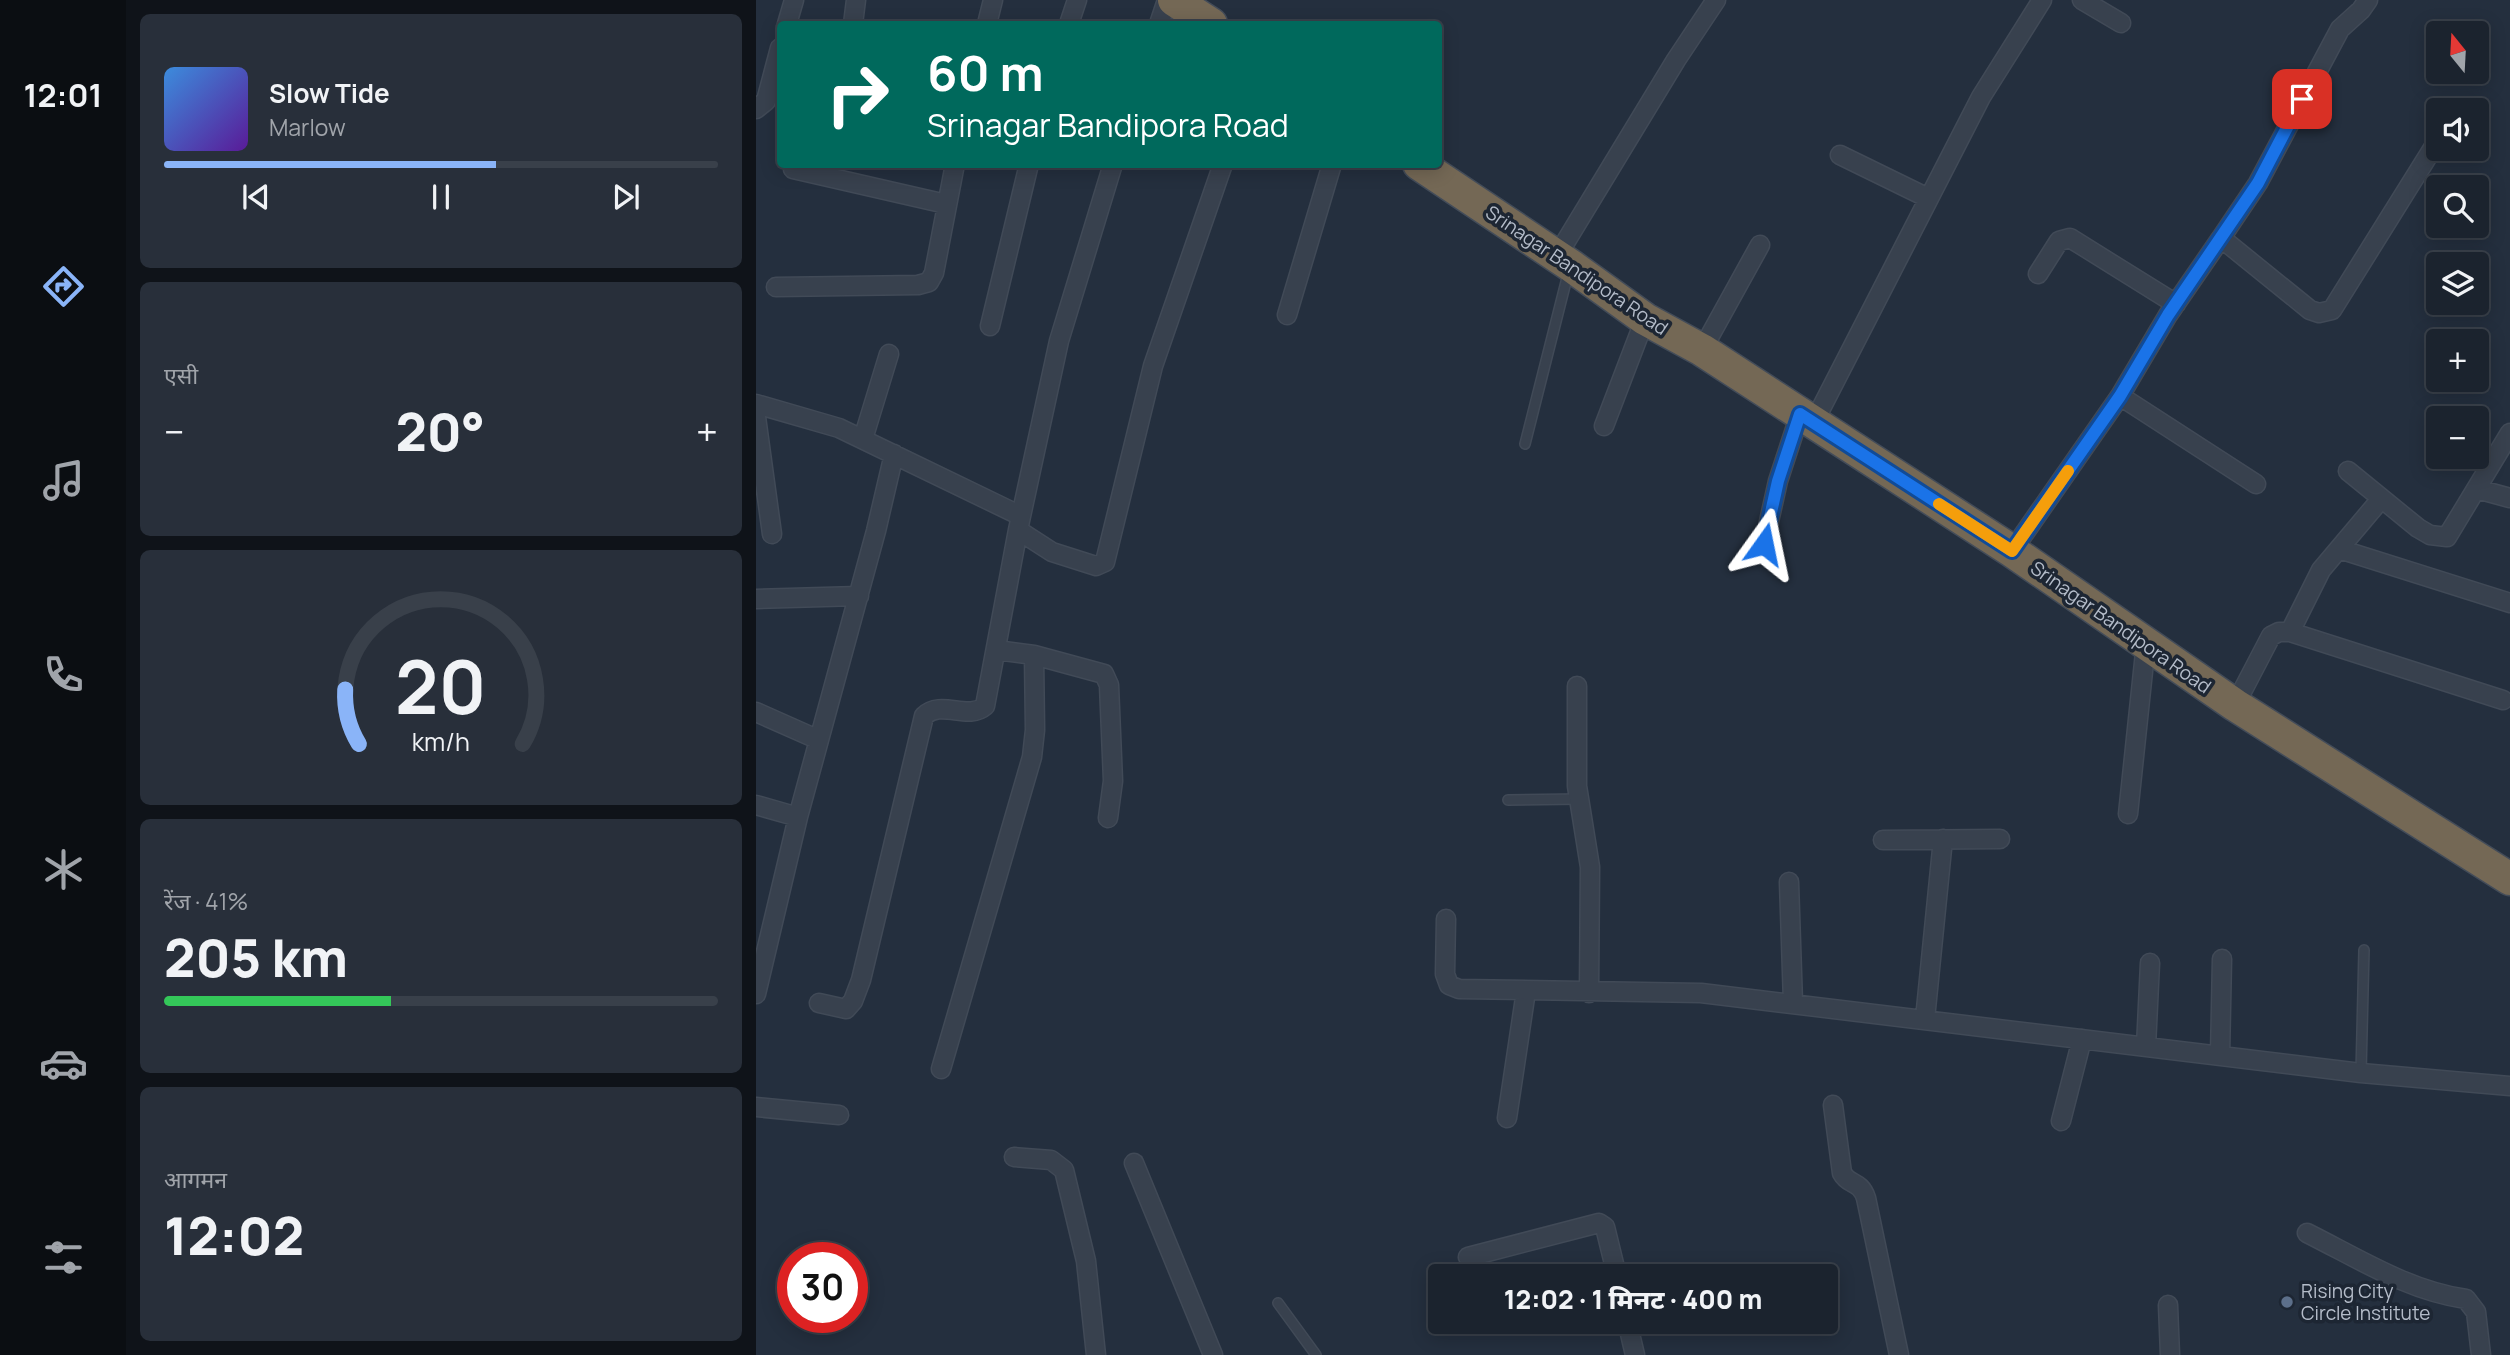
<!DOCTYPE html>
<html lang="hi">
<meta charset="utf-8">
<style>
:root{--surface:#1b232e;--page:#282f3a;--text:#f1f3f6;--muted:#a0a4aa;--line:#39404a;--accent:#8ab4f8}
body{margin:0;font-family:Manrope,"Noto Sans Devanagari",sans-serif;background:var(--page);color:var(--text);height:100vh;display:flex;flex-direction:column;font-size:26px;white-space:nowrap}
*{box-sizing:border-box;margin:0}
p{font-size:23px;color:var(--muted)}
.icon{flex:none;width:38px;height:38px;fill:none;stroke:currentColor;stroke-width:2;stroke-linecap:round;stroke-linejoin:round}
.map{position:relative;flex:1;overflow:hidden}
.sheet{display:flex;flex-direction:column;gap:14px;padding:14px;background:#0f1319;width:630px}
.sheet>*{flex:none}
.top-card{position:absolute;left:21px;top:21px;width:665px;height:147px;border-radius:7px;box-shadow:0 4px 18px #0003,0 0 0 2px var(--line);background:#00695c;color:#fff;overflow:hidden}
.needle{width:46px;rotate:342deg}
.tools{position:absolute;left:1670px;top:21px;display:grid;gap:14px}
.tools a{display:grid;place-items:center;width:63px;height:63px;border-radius:7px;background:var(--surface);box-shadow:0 4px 18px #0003,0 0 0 2px var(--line);font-size:35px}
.speed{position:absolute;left:21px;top:1242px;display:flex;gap:14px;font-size:35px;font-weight:700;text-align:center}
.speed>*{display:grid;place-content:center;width:91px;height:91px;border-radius:50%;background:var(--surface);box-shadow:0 4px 18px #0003,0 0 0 2px var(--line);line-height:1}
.speed .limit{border:10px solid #d22;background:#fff;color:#111}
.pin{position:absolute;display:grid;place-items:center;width:60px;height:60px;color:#fff;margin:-30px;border-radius:14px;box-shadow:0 4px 10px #0006}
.me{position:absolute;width:77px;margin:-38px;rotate:12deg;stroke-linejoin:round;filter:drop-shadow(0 0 5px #0008)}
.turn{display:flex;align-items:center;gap:24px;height:147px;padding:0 35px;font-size:32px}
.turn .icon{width:91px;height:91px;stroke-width:2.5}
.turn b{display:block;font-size:49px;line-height:60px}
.big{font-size:52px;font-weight:800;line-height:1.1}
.sheet .tile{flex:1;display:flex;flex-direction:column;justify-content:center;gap:10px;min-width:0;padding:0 24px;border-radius:10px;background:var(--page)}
.sheet .dial{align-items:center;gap:0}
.dial svg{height:182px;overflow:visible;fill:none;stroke:var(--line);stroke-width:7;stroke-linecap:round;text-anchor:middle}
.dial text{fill:var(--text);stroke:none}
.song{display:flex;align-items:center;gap:21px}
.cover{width:84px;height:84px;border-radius:10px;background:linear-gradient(135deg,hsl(210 70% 55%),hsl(270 70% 35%))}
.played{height:7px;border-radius:4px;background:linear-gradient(90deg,var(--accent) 60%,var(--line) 60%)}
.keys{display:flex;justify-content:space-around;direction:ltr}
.heat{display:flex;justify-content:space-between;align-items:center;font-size:38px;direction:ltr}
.charge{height:10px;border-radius:5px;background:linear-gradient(90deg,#34c759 41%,var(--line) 0)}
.trip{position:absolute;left:672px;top:1264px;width:410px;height:70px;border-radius:7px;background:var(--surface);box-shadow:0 4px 18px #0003,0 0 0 2px var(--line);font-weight:800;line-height:70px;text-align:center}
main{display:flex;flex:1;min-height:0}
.tabs{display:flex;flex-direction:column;width:126px;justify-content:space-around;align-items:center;background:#0b0e12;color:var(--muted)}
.tabs .icon{width:49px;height:49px}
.tabs .current{color:var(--accent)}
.tabs b{font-size:32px;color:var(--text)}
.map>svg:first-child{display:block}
</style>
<main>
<nav class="tabs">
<b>12:01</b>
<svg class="icon current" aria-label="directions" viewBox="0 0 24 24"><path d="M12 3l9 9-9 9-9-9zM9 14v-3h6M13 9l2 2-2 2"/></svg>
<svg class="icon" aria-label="music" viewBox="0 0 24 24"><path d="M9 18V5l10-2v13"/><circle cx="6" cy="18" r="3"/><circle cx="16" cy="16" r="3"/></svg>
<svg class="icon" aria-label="phone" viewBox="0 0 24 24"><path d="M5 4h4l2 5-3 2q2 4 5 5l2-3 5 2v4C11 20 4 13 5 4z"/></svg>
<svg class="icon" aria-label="climate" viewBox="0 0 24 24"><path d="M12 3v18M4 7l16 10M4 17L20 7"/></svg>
<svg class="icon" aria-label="car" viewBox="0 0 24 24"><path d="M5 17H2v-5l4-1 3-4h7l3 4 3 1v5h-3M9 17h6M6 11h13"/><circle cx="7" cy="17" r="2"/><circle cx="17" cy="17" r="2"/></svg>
<svg class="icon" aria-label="filters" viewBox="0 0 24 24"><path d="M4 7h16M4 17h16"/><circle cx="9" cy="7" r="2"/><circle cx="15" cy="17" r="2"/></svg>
</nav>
<section class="sheet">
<div class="tile">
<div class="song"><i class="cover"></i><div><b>Slow Tide</b><p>Marlow</p></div></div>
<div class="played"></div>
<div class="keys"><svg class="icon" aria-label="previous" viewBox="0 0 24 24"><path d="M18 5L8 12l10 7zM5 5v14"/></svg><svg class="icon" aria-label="pause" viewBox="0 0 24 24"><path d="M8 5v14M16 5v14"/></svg><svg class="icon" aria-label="next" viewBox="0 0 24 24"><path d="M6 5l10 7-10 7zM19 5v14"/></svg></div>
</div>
<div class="tile"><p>एसी</p>
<div class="heat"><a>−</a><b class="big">20°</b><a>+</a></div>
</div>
<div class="tile dial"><svg viewBox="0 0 100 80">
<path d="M14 69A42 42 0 1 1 86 69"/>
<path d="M14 69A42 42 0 0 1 8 45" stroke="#8ab4f8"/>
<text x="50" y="56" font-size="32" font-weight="700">20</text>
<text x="50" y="72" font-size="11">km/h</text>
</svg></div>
<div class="tile"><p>रेंज · 41%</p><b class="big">205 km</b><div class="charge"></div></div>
<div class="tile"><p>आगमन</p><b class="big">12:02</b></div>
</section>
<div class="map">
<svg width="1754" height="1355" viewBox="0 0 1754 1355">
<rect width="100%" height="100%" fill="#242f3e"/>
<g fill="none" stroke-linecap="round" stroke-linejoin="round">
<defs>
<path id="lane" d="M769 444 813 270
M752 800 823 799
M1605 1073 1608 950
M522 1303 560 1355"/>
<path id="street" d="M1326 0 1365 23
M31 24 38 0
M97 24 100 0
M231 24 237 0
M313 24 321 0
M403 24 411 0
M0 109 10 101 24 48
M1084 155 1172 198
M37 169 190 204
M1465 238 1502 183 1584 29 1605 10 1612 0
M801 256 920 60 960 0
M1282 274 1303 241 1314 238 1420 304
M20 287 162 285 173 282 178 273 199 164
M531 315 576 164
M234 326 273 164
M946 350 1004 245
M1364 396 1500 484
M0 404 83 428 265 516
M0 417 16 534
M1058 422 1225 97 1286 0
M848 426 889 319
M107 439 133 354
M1592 471 1662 528 1674 535 1691 537 1754 433
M1721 489 1754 498
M262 530 296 552 340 566 349 562 397 366 467 164
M1008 544 1022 481 1044 414
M1583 549 1754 603
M1256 551 1364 396 1412 315 1465 238 1554 310 1563 313 1576 310 1682 140
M0 599 103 596
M1534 632 1565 570 1625 499
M240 650 278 655 348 674 353 685 357 781 352 818
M821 686V786L834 867 833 993
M1479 705 1515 636 1523 632H1534L1747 700
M0 712 63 740
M0 805 42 817
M1372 814 1390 643
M1127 840 1244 839
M1033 882 1037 1003
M690 919 689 974 693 985 703 989 945 993 1605 1073 1754 1086
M0 994 42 817 120 531 138 454
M63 1003 90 1009 97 1001 105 980 168 716C185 699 212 721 229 706L262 530 303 341 357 164
M1169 1019 1187 839
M1390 1047 1394 963
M1464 1056 1466 959
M185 1069 276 757 279 730 278 655
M1077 1105 1086 1173C1093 1186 1104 1180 1110 1198L1143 1355
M0 1107 83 1115
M751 1118 770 991
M1305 1121 1326 1039
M258 1157 295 1160 308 1170 330 1261 340 1355
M378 1163 457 1355
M1551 1233C1603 1259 1653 1291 1710 1299L1720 1312 1725 1355
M712 1257 843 1223 849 1227 861 1276
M1412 1305 1414 1355
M871 1321 879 1355"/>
<path id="highway" d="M418 0 455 24
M663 164 814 265 889 319 946 350 1256 551 1479 705 1754 879"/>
</defs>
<!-- lane casing -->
<use href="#lane" stroke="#414a57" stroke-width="12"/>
<!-- street casing -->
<use href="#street" stroke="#414a57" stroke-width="21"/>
<!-- highway casing -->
<use href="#highway" stroke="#434c59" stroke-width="35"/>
<!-- lane -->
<use href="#lane" stroke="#38414e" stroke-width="9"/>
<!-- street -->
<use href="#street" stroke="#38414e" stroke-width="18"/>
<!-- highway -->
<use href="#highway" stroke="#746855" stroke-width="32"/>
</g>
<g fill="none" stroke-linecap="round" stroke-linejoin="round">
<defs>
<path id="route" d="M1008 544 1022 481 1044 414 1256 551 1364 396 1412 315 1502 183 1546 99"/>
</defs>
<!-- route casing -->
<use href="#route" stroke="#114b97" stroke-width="18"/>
<!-- route -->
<use href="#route" stroke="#1a73e8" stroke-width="12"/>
<!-- slow -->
<path stroke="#f59e0b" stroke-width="12" d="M1183 504 1256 551 1312 471"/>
</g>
<!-- markers -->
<circle fill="#5c6f8a" stroke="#1d2633" stroke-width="2.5" cx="1531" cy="1302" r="7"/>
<g text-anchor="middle" stroke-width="7" stroke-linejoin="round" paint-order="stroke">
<!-- street labels -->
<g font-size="19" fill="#b4bcc9" stroke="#1d2633">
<text transform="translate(821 270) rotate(34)" y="7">Srinagar Bandipora Road</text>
<text transform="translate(1365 627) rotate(35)" y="7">Srinagar Bandipora Road</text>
</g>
<!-- poi labels -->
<g font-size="19" fill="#b4bcc9" stroke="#1d2633" text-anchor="start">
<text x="1545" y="1298">Rising City<tspan x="1545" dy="22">Circle Institute</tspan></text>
</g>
</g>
</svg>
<div class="tools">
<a><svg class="needle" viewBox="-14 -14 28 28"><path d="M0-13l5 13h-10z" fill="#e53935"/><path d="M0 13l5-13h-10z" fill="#a0a4aa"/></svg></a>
<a><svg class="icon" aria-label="sound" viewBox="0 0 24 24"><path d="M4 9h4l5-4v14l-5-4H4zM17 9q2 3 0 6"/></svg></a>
<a><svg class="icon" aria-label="search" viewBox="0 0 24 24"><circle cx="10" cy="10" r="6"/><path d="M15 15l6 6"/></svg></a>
<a><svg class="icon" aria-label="layers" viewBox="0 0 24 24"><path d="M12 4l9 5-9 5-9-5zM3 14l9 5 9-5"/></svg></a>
<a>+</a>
<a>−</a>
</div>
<div class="speed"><div class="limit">30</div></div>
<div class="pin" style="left:1546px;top:99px;background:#d93025"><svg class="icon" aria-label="arrive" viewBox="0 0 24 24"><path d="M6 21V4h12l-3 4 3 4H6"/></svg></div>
<svg class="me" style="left:1008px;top:544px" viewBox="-20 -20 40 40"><path d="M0-17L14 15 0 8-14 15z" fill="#1a73e8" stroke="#fff" stroke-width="4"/></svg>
<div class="trip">12:02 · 1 मिनट · 400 m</div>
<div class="top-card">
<div class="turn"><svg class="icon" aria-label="right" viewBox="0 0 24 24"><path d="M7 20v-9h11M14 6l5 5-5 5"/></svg><div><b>60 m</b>Srinagar Bandipora Road</div></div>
</div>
</div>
</main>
